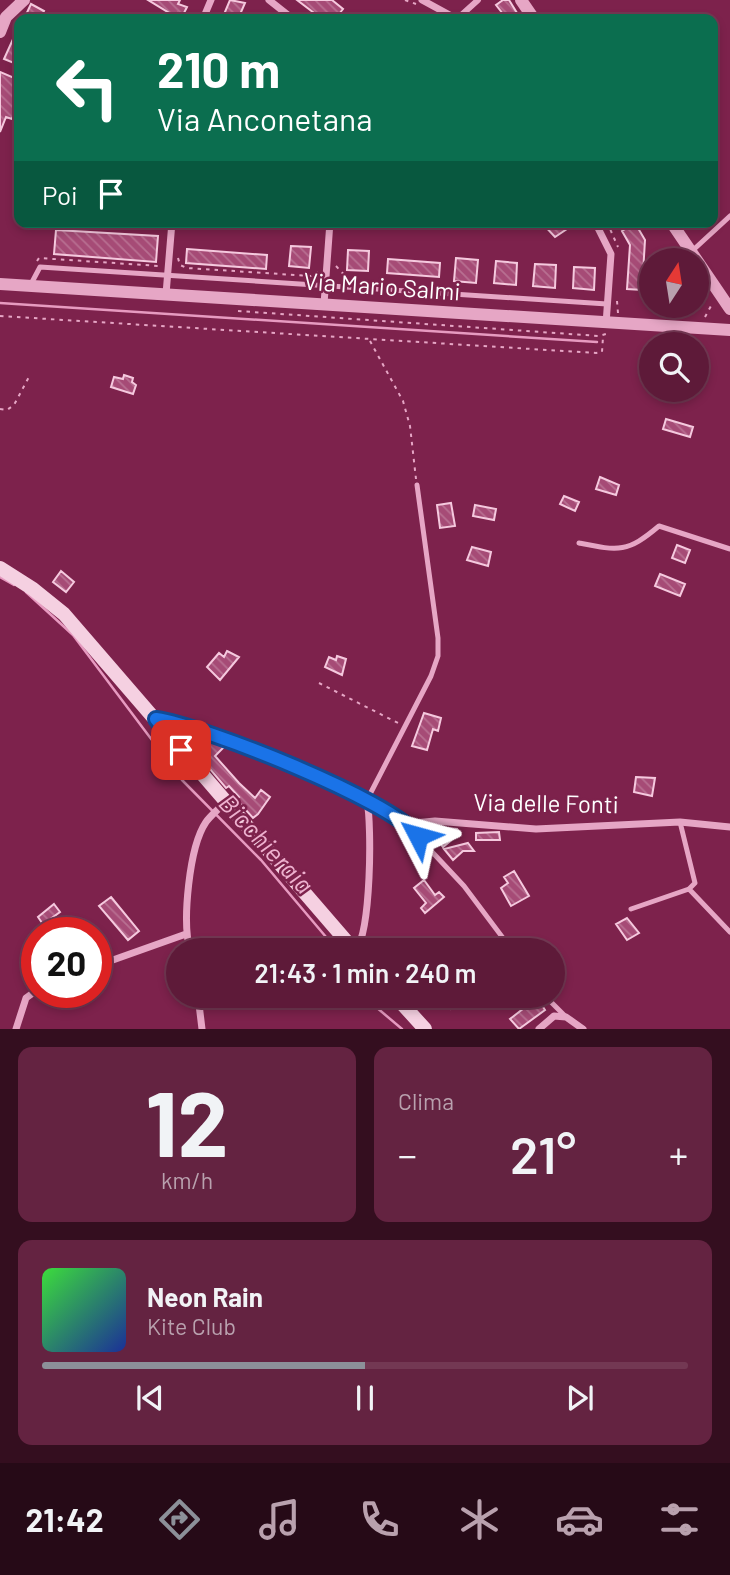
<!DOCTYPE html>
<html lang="it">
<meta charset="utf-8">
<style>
:root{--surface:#5e1a39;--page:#642341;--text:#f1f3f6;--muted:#b9a1ae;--line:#733853;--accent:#8c9099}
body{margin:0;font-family:Barlow,sans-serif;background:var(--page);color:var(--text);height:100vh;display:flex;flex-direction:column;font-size:26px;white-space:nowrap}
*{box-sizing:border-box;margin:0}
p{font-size:23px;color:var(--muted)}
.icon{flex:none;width:38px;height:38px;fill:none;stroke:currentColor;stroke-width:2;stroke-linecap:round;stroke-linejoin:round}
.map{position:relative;height:1029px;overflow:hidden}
.sheet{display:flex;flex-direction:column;gap:18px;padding:18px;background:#340e1f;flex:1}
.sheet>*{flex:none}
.banner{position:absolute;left:14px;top:14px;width:704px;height:214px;border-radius:14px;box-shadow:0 4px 10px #0003,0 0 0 2px var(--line);background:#0b6e4f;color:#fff;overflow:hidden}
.needle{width:46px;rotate:12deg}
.fabs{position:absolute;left:639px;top:248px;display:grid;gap:14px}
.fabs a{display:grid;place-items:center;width:70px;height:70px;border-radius:50%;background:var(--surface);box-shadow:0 4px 10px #0003,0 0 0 2px var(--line);font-size:35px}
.speed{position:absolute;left:21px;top:917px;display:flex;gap:14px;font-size:35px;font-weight:700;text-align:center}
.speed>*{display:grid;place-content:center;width:91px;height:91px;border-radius:50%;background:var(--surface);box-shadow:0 4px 10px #0003,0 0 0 2px var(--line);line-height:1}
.speed .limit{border:10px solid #d22;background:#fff;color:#111}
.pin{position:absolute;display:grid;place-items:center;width:60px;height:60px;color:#fff;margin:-30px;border-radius:14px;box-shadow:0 4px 10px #0006}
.me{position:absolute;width:77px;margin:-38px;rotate:309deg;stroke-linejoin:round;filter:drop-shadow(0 0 5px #0008)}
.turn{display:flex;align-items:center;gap:24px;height:147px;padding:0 28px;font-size:32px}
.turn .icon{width:91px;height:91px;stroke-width:2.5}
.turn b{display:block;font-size:49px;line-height:60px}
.then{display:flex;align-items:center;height:66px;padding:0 28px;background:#0003;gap:14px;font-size:26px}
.big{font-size:52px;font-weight:600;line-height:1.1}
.sheet .widget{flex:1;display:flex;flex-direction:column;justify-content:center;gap:10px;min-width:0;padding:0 24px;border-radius:14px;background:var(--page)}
.sheet .dial{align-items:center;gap:0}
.dial b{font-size:91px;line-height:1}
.song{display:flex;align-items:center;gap:21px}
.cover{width:84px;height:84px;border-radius:10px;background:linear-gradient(135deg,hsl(120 70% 55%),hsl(230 70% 35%))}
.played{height:7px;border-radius:4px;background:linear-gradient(90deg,var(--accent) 50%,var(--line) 50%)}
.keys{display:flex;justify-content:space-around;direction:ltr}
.heat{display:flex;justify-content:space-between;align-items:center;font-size:38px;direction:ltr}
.sheet .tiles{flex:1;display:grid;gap:18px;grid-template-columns:1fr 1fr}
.widget:last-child{grid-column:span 2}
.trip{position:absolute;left:166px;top:938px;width:399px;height:70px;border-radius:35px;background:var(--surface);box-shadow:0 4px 10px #0003,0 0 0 2px var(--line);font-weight:600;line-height:70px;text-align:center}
.tabs{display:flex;height:112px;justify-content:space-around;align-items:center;background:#260a17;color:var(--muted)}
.tabs .icon{width:49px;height:49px}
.tabs .on{color:var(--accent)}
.tabs b{font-size:32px;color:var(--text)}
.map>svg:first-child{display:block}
</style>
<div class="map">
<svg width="730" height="1029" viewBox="0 0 730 1029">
<defs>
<pattern id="building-back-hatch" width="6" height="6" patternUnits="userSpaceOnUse" patternTransform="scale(1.75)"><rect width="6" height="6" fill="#a64b76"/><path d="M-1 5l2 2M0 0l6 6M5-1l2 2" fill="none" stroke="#b86f91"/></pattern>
</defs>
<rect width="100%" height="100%" fill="#7d224c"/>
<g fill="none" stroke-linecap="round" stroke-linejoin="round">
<!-- stream -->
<path stroke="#e79ac0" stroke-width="2.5" d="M0 303 597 342
M0 577 14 585
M26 592 73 635 182 780 261 860 337 950
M363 996 402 1029"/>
</g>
<!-- building -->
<path fill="url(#building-back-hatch)" stroke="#f5c9de" stroke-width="2" d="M148 0H180L178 4 187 7 183 15 178 13 176 17Z
M230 0 245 3 238 19H222Z
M297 0H332L343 9 335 19H322Z
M503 0H509L517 13 507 19 496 5Z
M31 4 44 11 40 19H24Z
M19 26V65L4 59Z
M0 72 19 80 14 93 19 95V110L16 109 12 119 6 117 0 132Z
M541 222H567L570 227 555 237Z
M635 223 645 240 642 290 627 289 630 245 622 231Z
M56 230 158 236 156 262 54 254Z
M291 246 311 247 309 268 289 266Z
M187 249 267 255 266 269 186 263Z
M348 250 369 251 368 271 347 270Z
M456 258 478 260 476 283 454 281Z
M388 259 440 263 439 277 387 273Z
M496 261 517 263 516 285 494 283Z
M535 264 556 265 555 288 533 286Z
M574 267 595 268 594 290 573 288Z
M124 375 133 378 132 382 136 385 133 394 111 387 114 377 123 379Z
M666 419 693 427 690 437 663 429Z
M600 477 619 485 616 495 596 489Z
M564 496 579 502 575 511 560 504Z
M451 503 455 526 440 528 437 505Z
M475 505 496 509 494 520 473 516Z
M677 545 690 550 685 563 672 558Z
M472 547 491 552 488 566 467 560Z
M61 571 74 582 66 592 53 582Z
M660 574 685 584 680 596 655 586Z
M227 651 239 657 220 680 207 667 219 653 224 657Z
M337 656 346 659 342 675 325 667 329 657 336 660Z
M424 713 441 718 438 731 433 729 427 750 412 746Z
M177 730 225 746 215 756 239 783 255 798 261 790 270 797 258 814 253 818 236 799 239 797 229 786 226 788Z
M636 777 655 778 652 796 634 792Z
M435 827 457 829 460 833 443 847 428 829Z
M499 832 500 840H476V833Z
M468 843 474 851H463L453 860 444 849Z
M514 871 529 896 511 906 501 888 508 883 504 877Z
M424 880 435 895 439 892 444 897 425 913 421 908 426 903 414 888Z
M111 897 139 931 128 940 99 906Z
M54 904 60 912 49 920 58 933H49L38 917Z
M627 918 639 933 627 940 616 924Z
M439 996H462L465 1000 451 1009Z
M537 998 545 1010 519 1029 510 1019Z"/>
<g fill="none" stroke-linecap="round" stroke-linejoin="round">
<!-- path -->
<path stroke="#e6a6c5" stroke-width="2" stroke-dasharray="3.5 5" stroke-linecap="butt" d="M405 0 416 4
M300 13 308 19
M607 222 618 247
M178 258 180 265 187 268 311 276 318 272
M37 261 39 258 159 266
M336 266 348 279
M617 301 618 313
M238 311 599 336 609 333
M0 316 596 353 602 352 603 337
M705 317 712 304
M370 341 403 401 410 426 416 479
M0 409 7 410 14 405 30 375
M319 683 400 724"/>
<!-- service -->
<path stroke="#e6a6c5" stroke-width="5" d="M691 252 730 216
M31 284 40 267 607 304
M579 543C619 551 627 553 659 526L730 549
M367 800 431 676 438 656V638L417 485
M405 823 464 886 512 950
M689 889 730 932
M631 909 689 889 695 883 680 822
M545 996 565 1016"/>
<!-- pedestrian -->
<path stroke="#e6a6c5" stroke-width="6" d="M457 19 478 0"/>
<!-- minor -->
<path stroke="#e6a6c5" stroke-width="7" d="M269 0 293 19
M422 0 457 19
M203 19 211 0
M595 222 611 254 606 324
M166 294 172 222
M324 304 330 222
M157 719 202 730 367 800 403 821 414 823 435 821 536 829 680 822 730 827
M190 950C182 922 189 847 206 822 211 815 219 809 225 802
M356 950C371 930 372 827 367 800
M96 966 186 934
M198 996 202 1029
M16 1029 26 998 37 990
M539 1029 554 1016 566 1017 583 1029"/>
<!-- tertiary -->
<path stroke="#e6a6c5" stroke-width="12" d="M521 0 534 19
M0 32 6 17 24 0
M671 222 730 309
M0 284 730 330"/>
<!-- secondary -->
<path stroke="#f5d0e1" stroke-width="14" d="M0 568 33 589 64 614 354 950
M395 996 425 1029"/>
</g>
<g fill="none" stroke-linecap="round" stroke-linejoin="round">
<defs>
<path id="route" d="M181 750 156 719C204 726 391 800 418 836"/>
</defs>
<!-- route casing -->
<use href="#route" stroke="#114b97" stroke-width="18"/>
<!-- route -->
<use href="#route" stroke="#1a73e8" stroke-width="12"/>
</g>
<g text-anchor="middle" stroke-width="5" stroke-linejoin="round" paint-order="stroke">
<!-- street labels -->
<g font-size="24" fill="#fff" stroke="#7d224c">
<text transform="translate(382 287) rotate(4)" y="8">Via Mario Salmi</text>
<text transform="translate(546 804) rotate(1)" y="8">Via delle Fonti</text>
</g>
<!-- water labels -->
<g font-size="26" font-style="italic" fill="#eeb1cf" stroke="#7d224c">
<text transform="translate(266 844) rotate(47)" y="9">Bicchieraia</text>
</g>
</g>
</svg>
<div class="fabs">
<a><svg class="needle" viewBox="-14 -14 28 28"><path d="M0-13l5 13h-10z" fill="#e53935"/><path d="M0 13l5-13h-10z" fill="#b9a1ae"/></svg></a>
<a><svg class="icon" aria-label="search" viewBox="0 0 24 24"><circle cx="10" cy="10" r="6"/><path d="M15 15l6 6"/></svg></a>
</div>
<div class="speed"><div class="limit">20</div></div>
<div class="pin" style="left:181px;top:750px;background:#d93025"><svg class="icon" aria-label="arrive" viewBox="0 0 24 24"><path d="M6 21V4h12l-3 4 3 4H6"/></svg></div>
<svg class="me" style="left:418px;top:836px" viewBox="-20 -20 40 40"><path d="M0-17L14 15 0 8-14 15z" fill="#1a73e8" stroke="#fff" stroke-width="4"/></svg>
<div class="trip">21:43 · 1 min · 240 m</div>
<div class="banner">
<div class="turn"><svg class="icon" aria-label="left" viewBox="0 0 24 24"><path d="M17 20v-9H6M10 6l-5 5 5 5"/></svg><div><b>210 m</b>Via Anconetana</div></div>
<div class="then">Poi<svg class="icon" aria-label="arrive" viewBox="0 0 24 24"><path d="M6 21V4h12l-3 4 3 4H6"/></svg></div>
</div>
</div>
<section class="sheet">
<div class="tiles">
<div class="widget dial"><b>12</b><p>km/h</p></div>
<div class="widget"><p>Clima</p>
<div class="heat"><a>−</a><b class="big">21°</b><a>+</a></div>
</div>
<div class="widget">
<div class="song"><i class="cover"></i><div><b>Neon Rain</b><p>Kite Club</p></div></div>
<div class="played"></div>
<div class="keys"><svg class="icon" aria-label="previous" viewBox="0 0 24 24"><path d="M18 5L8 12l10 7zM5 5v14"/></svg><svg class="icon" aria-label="pause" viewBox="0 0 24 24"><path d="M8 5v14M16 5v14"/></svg><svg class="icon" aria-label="next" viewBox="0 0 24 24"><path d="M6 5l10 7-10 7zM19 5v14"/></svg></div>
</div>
</div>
</section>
<nav class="tabs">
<b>21:42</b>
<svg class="icon on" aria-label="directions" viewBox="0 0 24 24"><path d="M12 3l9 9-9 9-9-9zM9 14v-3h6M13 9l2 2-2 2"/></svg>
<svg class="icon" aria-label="music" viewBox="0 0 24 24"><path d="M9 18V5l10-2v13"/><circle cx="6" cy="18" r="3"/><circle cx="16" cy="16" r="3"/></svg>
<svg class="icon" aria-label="phone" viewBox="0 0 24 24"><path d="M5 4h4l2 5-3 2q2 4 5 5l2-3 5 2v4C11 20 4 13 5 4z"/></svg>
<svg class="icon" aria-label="climate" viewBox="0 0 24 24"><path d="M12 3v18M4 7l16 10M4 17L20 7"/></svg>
<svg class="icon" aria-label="car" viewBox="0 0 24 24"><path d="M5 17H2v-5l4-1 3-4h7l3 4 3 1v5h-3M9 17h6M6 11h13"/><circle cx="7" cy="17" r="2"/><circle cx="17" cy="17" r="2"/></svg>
<svg class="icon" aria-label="filters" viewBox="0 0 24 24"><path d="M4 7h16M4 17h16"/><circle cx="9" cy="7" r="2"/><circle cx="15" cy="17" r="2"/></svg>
</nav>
